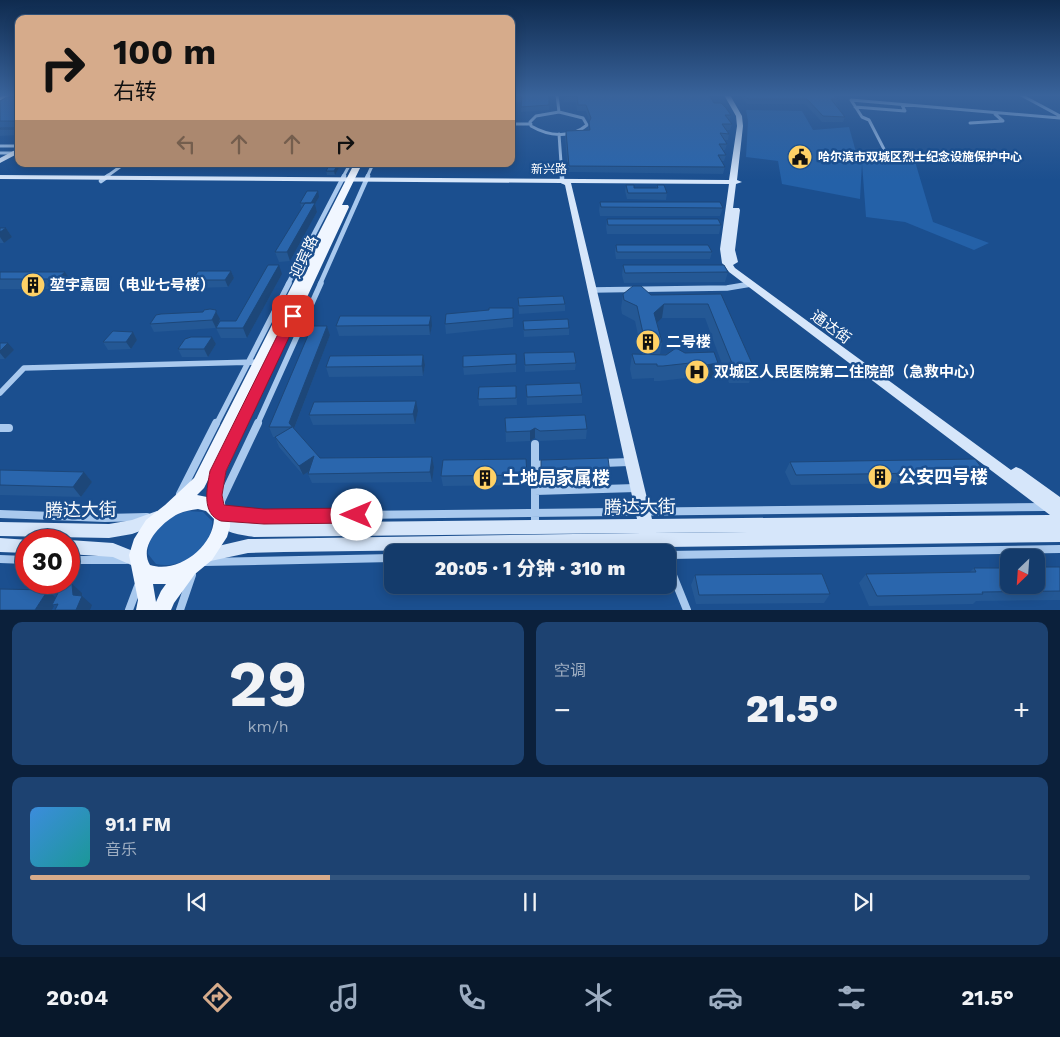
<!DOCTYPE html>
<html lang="zh">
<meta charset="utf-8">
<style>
:root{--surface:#143b6b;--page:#1d4271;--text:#f1f3f6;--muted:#9dadc1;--line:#33557e;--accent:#d6ab8b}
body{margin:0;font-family:"Work Sans","Noto Sans SC",sans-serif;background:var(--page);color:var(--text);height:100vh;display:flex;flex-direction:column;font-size:19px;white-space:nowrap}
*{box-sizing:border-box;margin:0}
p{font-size:16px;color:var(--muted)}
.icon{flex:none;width:28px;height:28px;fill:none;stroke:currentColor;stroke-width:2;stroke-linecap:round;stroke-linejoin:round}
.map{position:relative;height:610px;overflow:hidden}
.details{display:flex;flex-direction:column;gap:12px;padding:12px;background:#0b203b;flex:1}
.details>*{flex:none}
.banner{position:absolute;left:15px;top:15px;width:500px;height:152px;border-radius:10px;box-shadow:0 2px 12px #0003,0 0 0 1px var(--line);background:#d6ab8b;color:#111;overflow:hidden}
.needle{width:32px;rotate:205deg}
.tools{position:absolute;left:1000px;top:549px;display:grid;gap:10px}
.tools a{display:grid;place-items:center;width:45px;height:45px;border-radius:10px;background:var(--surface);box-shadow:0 2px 12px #0003,0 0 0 1px var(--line);font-size:25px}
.speed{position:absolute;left:15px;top:529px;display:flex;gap:10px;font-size:25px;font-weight:700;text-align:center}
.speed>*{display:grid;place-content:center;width:65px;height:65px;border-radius:50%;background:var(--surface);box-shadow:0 2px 12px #0003,0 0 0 1px var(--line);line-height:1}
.speed .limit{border:8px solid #d22;background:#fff;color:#111}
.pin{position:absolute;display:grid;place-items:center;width:42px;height:42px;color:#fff;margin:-21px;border-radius:10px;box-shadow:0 2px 8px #0006}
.me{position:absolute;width:55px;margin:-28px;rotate:270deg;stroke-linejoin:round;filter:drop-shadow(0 0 4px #0008)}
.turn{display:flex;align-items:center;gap:18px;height:105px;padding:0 15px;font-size:22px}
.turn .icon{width:65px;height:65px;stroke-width:2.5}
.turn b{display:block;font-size:35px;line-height:42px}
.lanes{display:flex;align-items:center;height:48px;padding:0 15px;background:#0003;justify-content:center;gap:25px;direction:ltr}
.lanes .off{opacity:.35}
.big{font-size:38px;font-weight:800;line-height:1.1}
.details .tile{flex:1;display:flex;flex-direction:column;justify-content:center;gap:8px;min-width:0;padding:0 18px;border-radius:10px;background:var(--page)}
.details .dial{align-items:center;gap:0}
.dial b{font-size:65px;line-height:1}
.song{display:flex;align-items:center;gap:15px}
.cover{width:60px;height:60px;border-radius:8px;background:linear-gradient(135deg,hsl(210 70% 55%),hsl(180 70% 35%))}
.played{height:5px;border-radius:2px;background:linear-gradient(90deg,var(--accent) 30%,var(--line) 30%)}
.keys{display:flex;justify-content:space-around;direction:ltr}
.heat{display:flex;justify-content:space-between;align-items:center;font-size:28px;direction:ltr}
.details .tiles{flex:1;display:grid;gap:12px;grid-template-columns:1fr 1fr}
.tile:last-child{grid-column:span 2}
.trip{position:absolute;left:384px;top:544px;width:292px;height:50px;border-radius:10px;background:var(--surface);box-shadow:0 2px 12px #0003,0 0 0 1px var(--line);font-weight:800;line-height:50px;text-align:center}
.menu{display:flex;height:80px;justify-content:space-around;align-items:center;background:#08182b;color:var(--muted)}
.menu .icon{width:35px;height:35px}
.menu .on{color:var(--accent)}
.menu b{font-size:22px;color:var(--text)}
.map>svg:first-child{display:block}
</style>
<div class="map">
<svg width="1060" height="610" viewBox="0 0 1060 610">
<rect width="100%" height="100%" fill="#1b4f8f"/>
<!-- green -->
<path fill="#2461a8" d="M746 110 802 111 813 130 849 127 856 152 914 158 933 222 989 243 974 250 905 222 866 217 862 163 860 199 782 184 778 161 746 157 748 121Z
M188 511 203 512 212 521C214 549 181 570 156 564L148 554C148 531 168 516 188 511Z"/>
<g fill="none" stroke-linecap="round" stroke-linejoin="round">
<!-- street-far3 -->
<path stroke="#a9c9ee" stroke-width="3" d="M557 95 559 112
M1021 95 1060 116
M855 107 905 111 902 105
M559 112 583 118 587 125C571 139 548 136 531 126L530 122 536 116Z
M970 123 1003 121 995 114
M511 124H531
M559 134 562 177
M0 146H19
M0 153H13
M886 153 869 120 862 117 851 100 1060 118
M106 177 124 164
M343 177 350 164
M367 177 373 164"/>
<!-- street-far2 -->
<path stroke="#a9c9ee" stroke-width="4.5" d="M562 176V181L565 182
M101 181 108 176
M288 284 344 176
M320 284 368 176"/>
<!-- street-far1 -->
<path stroke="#a9c9ee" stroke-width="5.5" d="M592 290 727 288 751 284
M0 393 24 368 259 362
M216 425 289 283
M257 425 321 283"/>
<!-- street -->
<path stroke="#a9c9ee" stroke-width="8" d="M0 428H9
M535 444V526
M603 463 629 462
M535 465 547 464
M535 491 636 488
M180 494 216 423
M221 501 258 423
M0 514 105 518 147 517
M223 514 264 516 1045 507
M660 541 663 552
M668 555 1060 549
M0 559 26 560
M69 560H126
M204 562 392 558
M668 563 687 610
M129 610 138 586
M180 610 192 575"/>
<!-- secondary -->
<path fill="#d6e6fa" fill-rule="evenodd" d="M4 95H11L0 101V97Z
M724 95H730L742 116 743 126 737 180 742 182 736 184 733 208H739L740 210 735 250 738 262 733 265 735 268 1011 470 1016 467 1021 469 1060 497V542L284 552 248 553 206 562 201 560 198 555 201 550 248 539 641 533 254 537C242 535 221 533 216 520L218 515 223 513 239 520 254 523 637 519 565 185 561 183 0 179V175L729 180 737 126 736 116ZM571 183 729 184 720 249 722 263 729 272 1050 515 652 519ZM747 532 653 533H654Z
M19 148V153L0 163V158Z
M157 511 162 513 164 518 162 523 132 534 109 538 0 536V522L109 524 132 520Z
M0 538 29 540H26V553L0 552Z
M68 540H69L113 543 143 555 146 560 143 565 138 568 113 557 69 554Z"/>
<!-- primary -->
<path fill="#f0f6ff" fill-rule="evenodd" d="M354 164H362L342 205H348L349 207 226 471 222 495 230 519V527L227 537 212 560 195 574 174 603 171 610H136L138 600 129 555 134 539 146 520 165 505 194 478ZM209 478 207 497 197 495 204 488ZM198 509 206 511 214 519C213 547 178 574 150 565 138 546 162 522 178 514 185 511 191 510 198 509ZM153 584H166L161 591 156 602Z"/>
</g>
<!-- wall -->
<path fill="#245895" d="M19 95V135L0 136V101L17 97Z
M511 95H549V110L521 112V102H511Z
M564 95H709L714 103 731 115 729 121 732 124 730 130H727L729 134 728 140H724L727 144 725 150H723L726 155 724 161H721L725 167 723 174 568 172 565 138 566 131 588 130 589 121 586 111H577L576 102H564Z
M740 95H833L838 99 836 104 845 117 843 122H822L805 104H747Z
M341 164 335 175H327L326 171Z
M626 185 634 188H656L657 185 667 193 666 200 627 199 625 191Z
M319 197 315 204 317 212 290 261 279 262 275 252 302 209 300 203Z
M600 202 723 208 720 216H600L599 210Z
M607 219 721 225 719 234H607L606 227Z
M0 228H6L12 237 4 243H0Z
M616 245 712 252 710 259H616L615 252Z
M623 265 728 272 725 282 624 283 622 275Z
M231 271 234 278 228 287 195 288 192 280Z
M0 272 71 281 63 289H0Z
M282 274 247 338H221L216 328 236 321Z
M623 294 651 295 721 294 754 368 749 383H729L705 318H662L657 322 662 342 660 354 685 353 714 378 696 381 686 378 660 381H654V378L632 379 630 369 632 354H642L635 321 622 314 621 308Z
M518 298 565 304V311L519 314Z
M513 308V327L446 334 445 324 489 310Z
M220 319 216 328 154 332 150 324Z
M523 321 569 328V335L524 337Z
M327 326 330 335 294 429 320 458 432 457 434 467 432 482 312 483 308 474 309 471 303 475 279 447 275 437H273L269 427Z
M336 326H432L430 335 339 336Z
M133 332 137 340 131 349 108 350 103 342Z
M212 337 216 344 208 357H182L178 349Z
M0 343 14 350 5 359H0Z
M524 353 576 363 575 370 525 372Z
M516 354V372L464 375 463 367Z
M423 355 425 365 423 376 329 377 326 367Z
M526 385 582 395V403L527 405Z
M516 386 517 405 479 406 478 399Z
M418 411 415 424 313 425 309 415Z
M505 418 587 429 586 439 540 441 535 438 530 441 506 442Z
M526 459 527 485 443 486 441 476Z
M541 460 610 473 609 483 541 484Z
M790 462 985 472 977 482 791 485 785 472Z
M0 470 84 472 92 482 81 497 0 495Z
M1060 567V600L976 601 973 604 869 606 859 583 866 574 970 572 974 568Z
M695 575 830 594 824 603 696 604 691 585Z"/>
<!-- shaded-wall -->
<path fill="#1d4779" d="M514 110V116L511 117V112Z
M338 164H341L335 175 334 171Z
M318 191 319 197 315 204 317 212 290 261 287 252 311 203Z
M6 228 12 237 4 243 0 237V232Z
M279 265 282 274 247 338 243 328Z
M231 271 234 278 228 287 225 280Z
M65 272 71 281 63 289 57 279Z
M664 304 662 318 652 327 654 313Z
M216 312 220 319 216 328 212 320Z
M431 316 432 326 430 335 429 325Z
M327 326 330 335 293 431 289 423Z
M133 332 137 340 131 349 126 342Z
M212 337 216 344 208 357 204 349Z
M8 343 14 350 5 359 0 353V351Z
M423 355 425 365 423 376 422 366Z
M718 363 714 378 696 381 700 366Z
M416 401 418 411 415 424 413 414Z
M535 428V438L530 441V431Z
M314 456 318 466 303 475 299 466Z
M432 457 434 467 432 482 430 472Z
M84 472 92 482 81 497 73 487Z
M72 584 82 593V596L92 605 90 610H76L73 595Z
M48 590 58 600 52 605 54 606 52 610H35Z"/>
<!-- building -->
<path fill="#2a66ad" stroke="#1d4779" d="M17 95H19V128L17 129H0V128H15L19 125 16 121H0V101L7 97H17Z
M511 95H549V105L521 107 522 96H511Z
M564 95H709L714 103H721L726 108 731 115H725L732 124H722L729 134 720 133 727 144H719L726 155H718L725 167 569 166 566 131 590 130 589 122 591 118 586 105H578L577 96H565Z
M745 95H833L838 99H831L845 117 823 116 807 99H748Z
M330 164H338L334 171H326Z
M626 185H634V188H658L657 185H664L667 193H628Z
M307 191H318L311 203H300Z
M600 202H720L723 208 601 207Z
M305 203H315L287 252H275Z
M607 219H718L721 225H608Z
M0 228H6L0 232Z
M616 245H708L712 252H617Z
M268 265H279L243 328H216L220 321H236Z
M623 265H724L728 272 625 273Z
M198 271H231L225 280H192Z
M0 272H65L57 279H0Z
M633 286H641L651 295 721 294 754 368H734L708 304H664L654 313 662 342H645L637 306 624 300 623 294Z
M563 296 565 304 519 306 518 298Z
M489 308H513V318L445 324 446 314 489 310Z
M210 309 216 310V312L212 320 150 324 156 315 161 314 203 312 204 310Z
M340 316H431L429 325 336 326Z
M568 319 569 328 524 330 523 321Z
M312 326H327L289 423 320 458 432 457 430 472 308 474 314 456 299 466 275 437 292 427H269Z
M113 331 133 332 126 342H103Z
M191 337H212L204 349H178L185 339Z
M0 343H8L0 351Z
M676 348 685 353 714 352 718 363 700 366 690 363 663 366H657V364H635L632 354 666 355Z
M574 352 576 363 525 365 524 353Z
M516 354V364L463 367V356Z
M423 355 422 366 326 367 330 356Z
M580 383 582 395 527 397 526 385Z
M516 386V398L478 399 479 387Z
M416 401 413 414 309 415 314 402Z
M585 415 587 429 540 431 535 428 530 431 506 432 505 418Z
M608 458 610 473 541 474V460Z
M526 459 527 475 441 476 443 460Z
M975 459 985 472 796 475 790 462Z
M0 470 84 472 73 487 0 485Z
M1036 567H1060V591L982 592 983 594 877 596 866 574 976 572 974 568H1009V585H1036Z
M822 574 830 594 699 595 695 575Z
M72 584 73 595 82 596 76 610H55L58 604 52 605 62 585Z
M0 589 48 590 35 610H0Z"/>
<!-- sky -->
<linearGradient id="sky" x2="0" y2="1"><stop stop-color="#0f2b4f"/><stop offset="0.53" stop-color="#39639b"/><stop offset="1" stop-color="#39639b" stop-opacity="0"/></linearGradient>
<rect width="1060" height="180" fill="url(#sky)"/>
<!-- route -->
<path fill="#e11d48" stroke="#92132f" d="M293 313 299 316 226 471 222 495 224 505 264 509 357 508 363 510 366 515 363 520 357 523 264 524 221 521C201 514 207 488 210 471L287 316Z"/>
<!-- icons -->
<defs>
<symbol id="civic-disc" viewBox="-11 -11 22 22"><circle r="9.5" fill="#ffd166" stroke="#1b4f8f"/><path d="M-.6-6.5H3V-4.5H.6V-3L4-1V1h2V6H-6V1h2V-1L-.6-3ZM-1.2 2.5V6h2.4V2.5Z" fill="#111"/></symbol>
<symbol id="building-disc" viewBox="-11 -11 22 22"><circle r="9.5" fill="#ffd166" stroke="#1b4f8f"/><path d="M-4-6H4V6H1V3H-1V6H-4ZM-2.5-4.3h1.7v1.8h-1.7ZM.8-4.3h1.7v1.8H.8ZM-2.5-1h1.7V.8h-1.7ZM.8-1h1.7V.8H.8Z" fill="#111"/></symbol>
<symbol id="hospital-disc" viewBox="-11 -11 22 22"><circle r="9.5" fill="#ffd166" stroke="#1b4f8f"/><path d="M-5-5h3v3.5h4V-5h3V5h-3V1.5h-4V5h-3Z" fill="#111"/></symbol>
</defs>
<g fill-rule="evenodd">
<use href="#civic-disc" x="786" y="143" width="28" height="28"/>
<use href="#building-disc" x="19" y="271" width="28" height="28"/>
<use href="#building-disc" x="634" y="328" width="28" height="28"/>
<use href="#hospital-disc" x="683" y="358" width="28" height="28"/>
<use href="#building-disc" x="866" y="463" width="28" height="28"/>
<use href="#building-disc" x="471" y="464" width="28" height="28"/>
</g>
<g text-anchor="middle" stroke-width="5" stroke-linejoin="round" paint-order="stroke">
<!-- far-poi labels -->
<g font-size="12" font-weight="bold" fill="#fff" stroke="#1b4f8f" text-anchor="start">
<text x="818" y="161">哈尔滨市双城区烈士纪念设施保护中心</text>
</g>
<!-- far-street labels -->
<g font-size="12" fill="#fff" stroke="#1b4f8f">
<text x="549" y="173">新兴路</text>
</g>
<!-- street labels -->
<g font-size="15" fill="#fff" stroke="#1b4f8f">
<text transform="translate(304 257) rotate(-65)" y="5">迎宾路</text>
<text transform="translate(831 327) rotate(36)" y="5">通达街</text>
</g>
<!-- poi labels -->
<g font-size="15" font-weight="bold" fill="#fff" stroke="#1b4f8f" text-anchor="start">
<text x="50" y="290">堃宇嘉园（电业七号楼）</text>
<text x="666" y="347">二号楼</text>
<text x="714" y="377">双城区人民医院第二住院部（急救中心）</text>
</g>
<!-- near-poi labels -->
<g font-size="18" font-weight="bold" fill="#fff" stroke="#1b4f8f" text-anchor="start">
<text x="898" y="483">公安四号楼</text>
<text x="502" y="484">土地局家属楼</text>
</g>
<!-- near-street labels -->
<g font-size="18" fill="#fff" stroke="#1b4f8f">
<text transform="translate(640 507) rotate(-1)" y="6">腾达大街</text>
<text transform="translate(81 510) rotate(-1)" y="6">腾达大街</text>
</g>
</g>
</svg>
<div class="tools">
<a><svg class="needle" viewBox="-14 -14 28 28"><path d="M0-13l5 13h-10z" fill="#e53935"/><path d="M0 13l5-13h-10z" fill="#9dadc1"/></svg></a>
</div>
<div class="speed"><div class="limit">30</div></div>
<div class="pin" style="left:293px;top:316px;background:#d93025"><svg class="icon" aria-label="arrive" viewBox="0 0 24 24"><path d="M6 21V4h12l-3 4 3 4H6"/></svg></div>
<svg class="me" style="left:357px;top:515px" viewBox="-20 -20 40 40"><circle r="19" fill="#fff"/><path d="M0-13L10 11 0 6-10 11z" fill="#e11d48"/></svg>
<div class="trip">20:05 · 1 分钟 · 310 m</div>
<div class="banner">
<div class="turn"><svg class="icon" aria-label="right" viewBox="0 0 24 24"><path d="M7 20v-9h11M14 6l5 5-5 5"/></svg><div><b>100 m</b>右转</div></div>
<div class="lanes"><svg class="icon off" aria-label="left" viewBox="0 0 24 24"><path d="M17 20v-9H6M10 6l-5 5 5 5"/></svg><svg class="icon off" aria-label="ahead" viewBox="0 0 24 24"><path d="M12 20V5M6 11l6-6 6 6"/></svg><svg class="icon off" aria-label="ahead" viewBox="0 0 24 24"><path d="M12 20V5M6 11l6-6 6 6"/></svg><svg class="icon" aria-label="right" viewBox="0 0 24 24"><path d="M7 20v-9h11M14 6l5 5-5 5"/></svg></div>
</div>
</div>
<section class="details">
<div class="tiles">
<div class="tile dial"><b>29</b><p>km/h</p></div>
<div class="tile"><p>空调</p>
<div class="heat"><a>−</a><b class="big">21.5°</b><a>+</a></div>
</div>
<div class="tile">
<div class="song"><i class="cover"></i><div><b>91.1 FM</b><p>音乐</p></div></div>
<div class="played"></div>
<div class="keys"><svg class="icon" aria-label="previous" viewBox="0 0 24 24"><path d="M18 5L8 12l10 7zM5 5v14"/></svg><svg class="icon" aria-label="pause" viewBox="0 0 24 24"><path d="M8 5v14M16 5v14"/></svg><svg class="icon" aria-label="next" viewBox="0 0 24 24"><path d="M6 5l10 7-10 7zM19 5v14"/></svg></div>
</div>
</div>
</section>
<nav class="menu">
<b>20:04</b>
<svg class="icon on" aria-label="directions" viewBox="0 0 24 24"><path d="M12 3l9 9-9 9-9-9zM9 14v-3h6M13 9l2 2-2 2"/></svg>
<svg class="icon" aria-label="music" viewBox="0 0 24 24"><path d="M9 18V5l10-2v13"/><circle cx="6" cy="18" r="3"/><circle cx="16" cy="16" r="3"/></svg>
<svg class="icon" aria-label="phone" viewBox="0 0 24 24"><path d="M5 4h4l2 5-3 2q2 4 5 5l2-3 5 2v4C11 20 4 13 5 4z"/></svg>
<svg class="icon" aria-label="climate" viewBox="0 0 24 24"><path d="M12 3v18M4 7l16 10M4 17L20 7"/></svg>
<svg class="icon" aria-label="car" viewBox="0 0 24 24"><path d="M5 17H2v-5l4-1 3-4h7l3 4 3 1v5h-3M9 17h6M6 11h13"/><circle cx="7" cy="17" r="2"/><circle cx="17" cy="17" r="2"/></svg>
<svg class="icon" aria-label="filters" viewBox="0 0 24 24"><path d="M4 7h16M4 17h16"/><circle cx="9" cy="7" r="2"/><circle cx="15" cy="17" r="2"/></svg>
<b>21.5°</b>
</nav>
